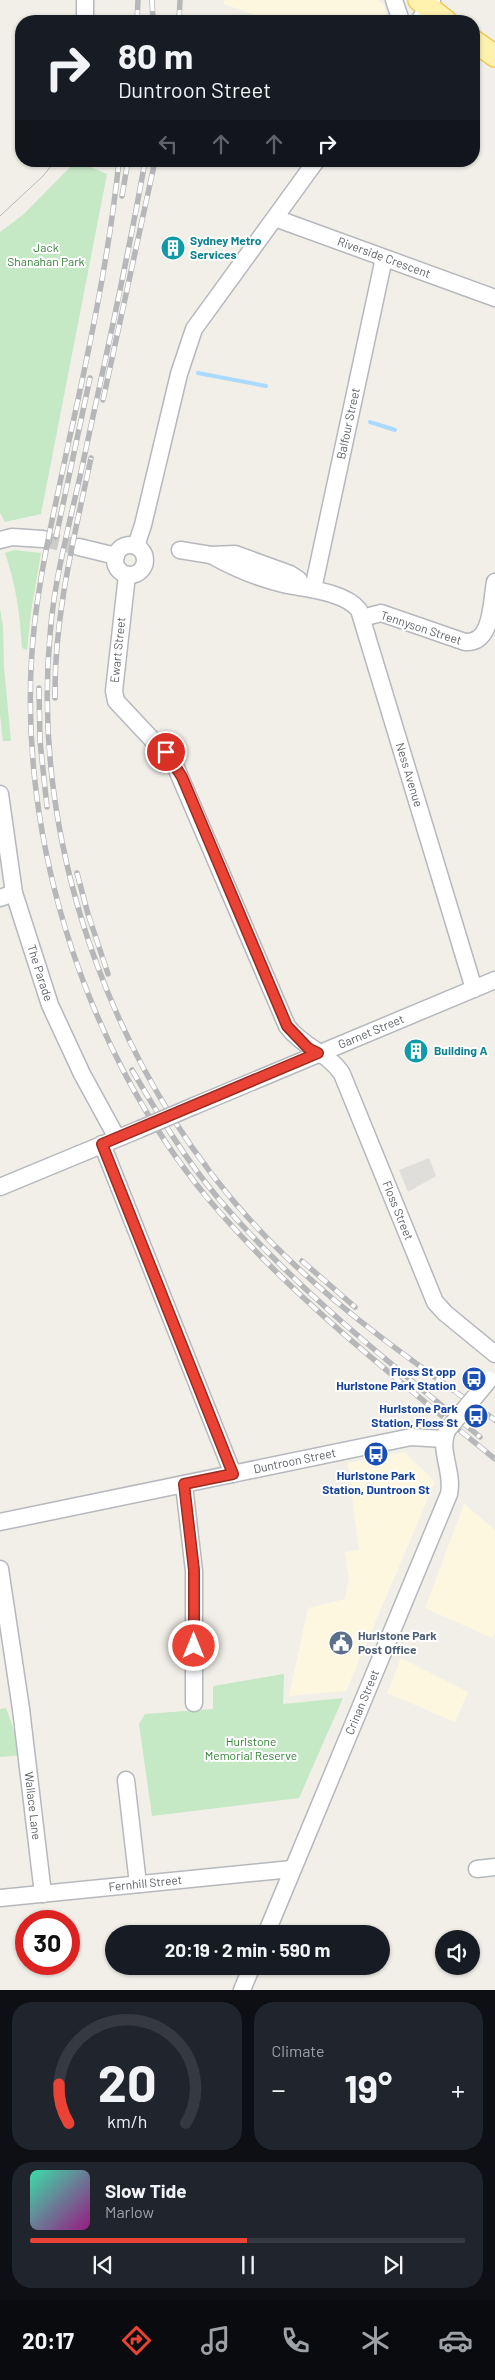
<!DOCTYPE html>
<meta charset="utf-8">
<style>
:root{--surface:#171b24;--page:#20242c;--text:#f1f3f6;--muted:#9ea1a6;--line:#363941;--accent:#ea4335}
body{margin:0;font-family:Barlow,sans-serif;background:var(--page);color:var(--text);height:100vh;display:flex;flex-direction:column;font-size:19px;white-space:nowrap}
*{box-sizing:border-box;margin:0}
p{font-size:16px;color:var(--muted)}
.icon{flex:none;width:28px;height:28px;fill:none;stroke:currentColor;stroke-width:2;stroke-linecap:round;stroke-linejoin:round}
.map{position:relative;height:1990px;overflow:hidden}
.drawer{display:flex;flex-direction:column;gap:12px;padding:12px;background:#0d0f14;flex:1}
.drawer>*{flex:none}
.top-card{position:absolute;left:15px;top:15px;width:465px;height:152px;border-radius:20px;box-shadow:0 1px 4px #0004;background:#171b24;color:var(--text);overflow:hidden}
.tools{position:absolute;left:435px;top:1930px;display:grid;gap:10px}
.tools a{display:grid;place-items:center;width:45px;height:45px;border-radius:50%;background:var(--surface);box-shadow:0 1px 4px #0004;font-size:25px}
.speed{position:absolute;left:15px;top:1910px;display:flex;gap:10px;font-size:25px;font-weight:700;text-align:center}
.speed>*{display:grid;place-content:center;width:65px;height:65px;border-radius:50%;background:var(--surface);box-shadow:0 1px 4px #0004;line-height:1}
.speed .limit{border:8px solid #d22;background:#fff;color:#111}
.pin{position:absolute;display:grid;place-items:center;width:42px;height:42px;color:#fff;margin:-21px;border:2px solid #fff;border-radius:50%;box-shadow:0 1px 5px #0007}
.me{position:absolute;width:55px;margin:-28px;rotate:0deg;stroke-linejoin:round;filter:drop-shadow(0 0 4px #0008)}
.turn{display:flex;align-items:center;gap:18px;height:105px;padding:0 20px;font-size:22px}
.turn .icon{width:65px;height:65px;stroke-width:2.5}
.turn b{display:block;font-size:35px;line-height:42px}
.lanes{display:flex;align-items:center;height:48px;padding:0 20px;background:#0003;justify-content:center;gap:25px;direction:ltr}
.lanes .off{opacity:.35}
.big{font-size:38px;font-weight:700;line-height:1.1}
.drawer .tile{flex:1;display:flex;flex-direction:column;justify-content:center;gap:8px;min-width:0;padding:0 18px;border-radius:20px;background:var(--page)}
.drawer .dial{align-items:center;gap:0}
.dial svg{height:130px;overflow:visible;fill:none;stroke:var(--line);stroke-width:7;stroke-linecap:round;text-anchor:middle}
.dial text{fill:var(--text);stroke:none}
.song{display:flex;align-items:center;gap:15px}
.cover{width:60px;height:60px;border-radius:8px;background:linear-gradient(135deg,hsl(160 70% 55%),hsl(310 70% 35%))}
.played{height:5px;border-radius:2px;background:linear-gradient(90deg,var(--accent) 50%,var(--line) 50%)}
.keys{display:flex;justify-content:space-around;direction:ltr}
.heat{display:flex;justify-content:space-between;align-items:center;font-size:28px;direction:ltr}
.drawer .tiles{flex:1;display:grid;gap:12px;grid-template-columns:1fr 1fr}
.tile:last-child{grid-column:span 2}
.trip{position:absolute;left:105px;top:1925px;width:285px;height:50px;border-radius:25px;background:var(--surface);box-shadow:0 1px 4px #0004;font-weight:700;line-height:50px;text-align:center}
.tab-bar{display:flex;height:80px;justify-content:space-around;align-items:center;background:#090b0e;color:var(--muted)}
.tab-bar .icon{width:35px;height:35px}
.tab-bar .selected{color:var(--accent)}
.tab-bar b{font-size:22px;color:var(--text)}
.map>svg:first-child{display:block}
</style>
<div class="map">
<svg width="495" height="1990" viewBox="0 0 495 1990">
<rect width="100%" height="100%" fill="#f1efe8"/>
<!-- commercial -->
<path fill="#fef7e0" d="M224 0H378L384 5 388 21H271L224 4Z
M404 1452 435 1482 346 1691 289 1696 308 1608 345 1599 349 1578 345 1552 359 1550 348 1463Z
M464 1504 495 1530V1632L492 1638 425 1608Z
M401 1658 468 1692 455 1722 387 1693Z"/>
<!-- industrial -->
<path fill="#e0deda" d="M429 1158 436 1176 408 1192 399 1170Z"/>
<!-- green -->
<path fill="#c5e8c5" d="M76 161 107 174 41 514 5 522 0 513V232L24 214Z
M14 550 41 553 31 612 27 650 22 648C20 615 16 584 5 553Z
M0 608 3 627 4 667 11 741H3L0 715Z
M284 1674 283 1704 343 1698 299 1798 152 1816 139 1724 145 1714 213 1709V1686Z
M6 1708 23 1755 0 1757V1709Z"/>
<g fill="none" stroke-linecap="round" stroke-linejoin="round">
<!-- stream -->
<path stroke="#aadaff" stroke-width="4" d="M198 373 266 386
M370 422 395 430"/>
<!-- minor-tunnel -->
<path stroke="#ccccc8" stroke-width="16" stroke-dasharray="16 8" stroke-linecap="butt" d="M43 539 79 547"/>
<defs>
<g id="minor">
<path d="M394 0 401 21"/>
<path d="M85 21V0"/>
<path d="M419 21 432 0"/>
<path id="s1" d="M275 218 495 298"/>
<path d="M0 540 12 537 43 539"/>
<circle cx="130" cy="560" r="15"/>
<path d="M136 546 143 525 179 374 194 329 316 161"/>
<path d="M79 547 116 556"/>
<path d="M180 550 211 555 235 554 290 574 299 580"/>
<path id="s2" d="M211 555C234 568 261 579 287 585 308 589 345 592 359 610L474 989"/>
<path id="s3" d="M127 575 114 691 116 701 174 763 287 1026C302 1047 329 1053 342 1074L435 1302 445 1313 495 1354"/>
<path id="s4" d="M313 589 384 258"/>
<path d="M362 618 381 613 465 642C493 644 491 602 495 582"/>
<path id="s5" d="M0 794 14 893 50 1005 82 1074 117 1138"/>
<path d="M0 898 14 893"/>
<path id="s6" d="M194 1106 495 980"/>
<path d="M102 1144 233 1474"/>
<path d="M0 1187 140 1129"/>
<path d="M184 1485 194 1571V1703"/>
<path id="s7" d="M0 1522 411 1437 444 1439"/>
<path id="s8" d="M0 1569 21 1709 43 1894"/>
<path d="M126 1780 138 1884"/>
<path d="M477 1869 495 1867"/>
<path id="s9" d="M0 1898 292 1869"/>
<path id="s10" d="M266 1934 449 1494C454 1471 437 1449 448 1429"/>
<path d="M242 1990 252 1966"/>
</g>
<path id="major" d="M419 0 446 21
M474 41 495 56"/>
</defs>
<!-- minor casing -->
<use href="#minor" stroke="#b5b8bc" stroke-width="19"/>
<!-- major casing -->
<use href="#major" stroke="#f2c960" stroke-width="24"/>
<!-- minor -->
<use href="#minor" stroke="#fff" stroke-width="16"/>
<!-- major -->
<use href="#major" stroke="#fff2af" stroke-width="21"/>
<!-- tram -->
<path stroke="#b6b7b8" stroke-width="1" d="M0 216 43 176 55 161"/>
<defs>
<path id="rail" d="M152 0 153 21
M137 21 138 0
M179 21 180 0
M119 161C109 257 89 351 68 445 56 503 42 561 35 620 11 819 81 1048 210 1201 293 1299 396 1378 495 1459
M145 161C127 265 103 369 81 472 69 526 54 580 50 635 30 852 120 1093 275 1246 341 1312 419 1366 495 1420
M122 196 128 161
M103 400 155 161
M56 537 90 378
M39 688 40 741 47 807
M55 698C54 616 74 538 91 458
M77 873 88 914 108 974
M132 1070C158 1114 185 1159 218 1198 295 1289 389 1362 480 1437
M302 1261 355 1307"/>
</defs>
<!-- rail casing -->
<use href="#rail" stroke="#b6b7b8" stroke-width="5.5"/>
<!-- rail -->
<use href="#rail" stroke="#fff" stroke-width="4" stroke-dasharray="11" stroke-linecap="butt"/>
<defs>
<path id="minor-bridge" d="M140 1129 194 1106
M448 1429 489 1380"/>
</defs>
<!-- minor-bridge casing -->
<use href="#minor-bridge" stroke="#b5b8bc" stroke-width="19" stroke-linecap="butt"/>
<!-- minor-bridge -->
<use href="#minor-bridge" stroke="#fff" stroke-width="16"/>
</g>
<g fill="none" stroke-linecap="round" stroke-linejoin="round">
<defs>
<path id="route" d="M166 752 182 777 287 1026 308 1048 318 1053 102 1144 233 1474 184 1484 194 1570V1646"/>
</defs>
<!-- route casing -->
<use href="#route" stroke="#982c22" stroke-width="12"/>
<!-- route -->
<use href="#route" stroke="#ea4335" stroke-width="9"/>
</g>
<!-- icons -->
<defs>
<symbol id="building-disc" viewBox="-11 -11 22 22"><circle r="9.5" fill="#0f9aa8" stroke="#fff"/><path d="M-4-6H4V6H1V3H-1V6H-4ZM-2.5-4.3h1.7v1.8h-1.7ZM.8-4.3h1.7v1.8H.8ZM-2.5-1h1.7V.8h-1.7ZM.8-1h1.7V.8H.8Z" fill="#fff"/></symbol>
<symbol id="bus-disc" viewBox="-11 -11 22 22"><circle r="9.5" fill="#1a4fb4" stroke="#fff"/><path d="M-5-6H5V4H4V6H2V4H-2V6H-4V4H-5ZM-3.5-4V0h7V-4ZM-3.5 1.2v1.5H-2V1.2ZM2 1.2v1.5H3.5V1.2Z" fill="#fff"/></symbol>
<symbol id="civic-disc" viewBox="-11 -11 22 22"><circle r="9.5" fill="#5c6f8a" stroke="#fff"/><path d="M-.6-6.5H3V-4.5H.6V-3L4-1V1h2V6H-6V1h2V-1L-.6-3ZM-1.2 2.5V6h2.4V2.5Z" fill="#fff"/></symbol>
</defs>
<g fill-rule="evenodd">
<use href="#building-disc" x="159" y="234" width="28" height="28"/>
<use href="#building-disc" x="402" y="1037" width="28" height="28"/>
<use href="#bus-disc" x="460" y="1365" width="28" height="28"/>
<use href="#bus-disc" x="462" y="1402" width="28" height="28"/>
<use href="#bus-disc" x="362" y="1440" width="28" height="28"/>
<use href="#civic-disc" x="327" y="1629" width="28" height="28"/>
</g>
<g text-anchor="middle" stroke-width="4" stroke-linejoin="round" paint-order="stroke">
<!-- culture labels -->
<g font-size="12" font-weight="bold" fill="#0d838f" stroke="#fff" text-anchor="start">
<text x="190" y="245">Sydney Metro<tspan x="190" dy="14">Services</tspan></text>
<text x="434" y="1055">Building A</text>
</g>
<!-- park labels -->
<g font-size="12" fill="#348238" stroke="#fff">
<text x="46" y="252">Jack<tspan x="46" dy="14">Shanahan Park</tspan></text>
<text x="251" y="1746">Hurlstone<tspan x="251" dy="14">Memorial Reserve</tspan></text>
</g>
<!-- street labels -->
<g font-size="12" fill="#5f6368" stroke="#fff">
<text dy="4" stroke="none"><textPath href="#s1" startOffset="116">Riverside Crescent</textPath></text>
<text dy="4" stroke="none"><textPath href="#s4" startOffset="169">Balfour Street</textPath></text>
<text transform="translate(421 628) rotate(18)" y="4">Tennyson Street</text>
<text transform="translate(118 650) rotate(-84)" y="4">Ewart Street</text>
<text dy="4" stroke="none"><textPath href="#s2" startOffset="332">Ness Avenue</textPath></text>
<text dy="4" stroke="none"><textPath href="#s5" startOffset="184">The Parade</textPath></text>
<text dy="4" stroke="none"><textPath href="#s6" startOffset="192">Garnet Street</textPath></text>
<text dy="4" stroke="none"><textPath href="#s3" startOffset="719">Floss Street</textPath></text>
<text dy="4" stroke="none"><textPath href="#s7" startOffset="301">Duntroon Street</textPath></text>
<text dy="4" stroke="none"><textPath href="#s10" startOffset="251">Crinan Street</textPath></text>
<text dy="4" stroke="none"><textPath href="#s8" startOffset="239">Wallace Lane</textPath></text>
<text dy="4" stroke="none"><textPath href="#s9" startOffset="146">Fernhill Street</textPath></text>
</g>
<!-- transit labels -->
<g font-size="12" font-weight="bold" fill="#164399" stroke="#fff" text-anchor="end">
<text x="456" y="1376">Floss St opp<tspan x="456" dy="14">Hurlstone Park Station</tspan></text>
<text x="458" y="1413">Hurlstone Park<tspan x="458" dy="14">Station, Floss St</tspan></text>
<text x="376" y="1480" text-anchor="middle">Hurlstone Park<tspan x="376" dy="14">Station, Duntroon St</tspan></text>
</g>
<!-- service labels -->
<g font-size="12" font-weight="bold" fill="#4e5e75" stroke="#fff" text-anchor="start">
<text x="358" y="1640">Hurlstone Park<tspan x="358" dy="14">Post Office</tspan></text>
</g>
</g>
</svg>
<div class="tools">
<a><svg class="icon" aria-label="sound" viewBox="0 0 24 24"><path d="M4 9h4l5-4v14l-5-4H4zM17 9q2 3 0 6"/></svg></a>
</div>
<div class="speed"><div class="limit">30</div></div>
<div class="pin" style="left:166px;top:752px;background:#d93025"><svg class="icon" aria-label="arrive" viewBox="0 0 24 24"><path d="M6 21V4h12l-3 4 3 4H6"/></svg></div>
<svg class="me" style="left:194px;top:1646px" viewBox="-20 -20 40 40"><circle r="17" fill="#ea4335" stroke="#fff" stroke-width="3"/><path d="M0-11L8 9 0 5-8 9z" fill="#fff"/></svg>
<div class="trip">20:19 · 2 min · 590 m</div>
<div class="top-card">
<div class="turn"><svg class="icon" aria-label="right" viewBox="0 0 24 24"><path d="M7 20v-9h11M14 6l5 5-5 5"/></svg><div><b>80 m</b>Duntroon Street</div></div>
<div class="lanes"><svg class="icon off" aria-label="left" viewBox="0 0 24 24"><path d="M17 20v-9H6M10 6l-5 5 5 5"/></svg><svg class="icon off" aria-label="ahead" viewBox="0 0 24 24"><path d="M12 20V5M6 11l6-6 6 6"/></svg><svg class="icon off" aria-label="ahead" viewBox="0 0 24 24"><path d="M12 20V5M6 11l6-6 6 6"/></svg><svg class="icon" aria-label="right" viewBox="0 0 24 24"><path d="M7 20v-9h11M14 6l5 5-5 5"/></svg></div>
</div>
</div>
<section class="drawer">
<div class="tiles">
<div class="tile dial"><svg viewBox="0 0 100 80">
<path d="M14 69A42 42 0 1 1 86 69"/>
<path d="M14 69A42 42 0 0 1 8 45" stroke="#ea4335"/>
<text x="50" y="56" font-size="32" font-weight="700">20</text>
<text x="50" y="72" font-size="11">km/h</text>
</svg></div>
<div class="tile"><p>Climate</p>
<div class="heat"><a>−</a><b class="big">19°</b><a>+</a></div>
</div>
<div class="tile">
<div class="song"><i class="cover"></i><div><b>Slow Tide</b><p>Marlow</p></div></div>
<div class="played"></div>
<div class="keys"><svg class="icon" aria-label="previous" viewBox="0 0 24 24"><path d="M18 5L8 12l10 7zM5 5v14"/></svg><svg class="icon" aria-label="pause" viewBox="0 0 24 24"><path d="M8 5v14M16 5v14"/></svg><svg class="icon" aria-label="next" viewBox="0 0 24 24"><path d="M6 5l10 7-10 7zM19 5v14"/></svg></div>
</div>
</div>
</section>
<nav class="tab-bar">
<b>20:17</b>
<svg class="icon selected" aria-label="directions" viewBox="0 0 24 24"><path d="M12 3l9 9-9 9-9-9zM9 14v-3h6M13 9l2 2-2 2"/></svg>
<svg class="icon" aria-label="music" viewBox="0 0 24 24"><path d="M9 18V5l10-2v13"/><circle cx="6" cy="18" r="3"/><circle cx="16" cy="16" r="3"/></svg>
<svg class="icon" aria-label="phone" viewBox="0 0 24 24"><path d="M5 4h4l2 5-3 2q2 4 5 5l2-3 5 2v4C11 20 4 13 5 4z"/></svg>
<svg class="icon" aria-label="climate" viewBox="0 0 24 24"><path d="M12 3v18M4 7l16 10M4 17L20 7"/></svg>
<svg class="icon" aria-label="car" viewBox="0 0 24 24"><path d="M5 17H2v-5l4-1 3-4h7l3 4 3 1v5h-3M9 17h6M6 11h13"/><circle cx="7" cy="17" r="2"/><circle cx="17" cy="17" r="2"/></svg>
</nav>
